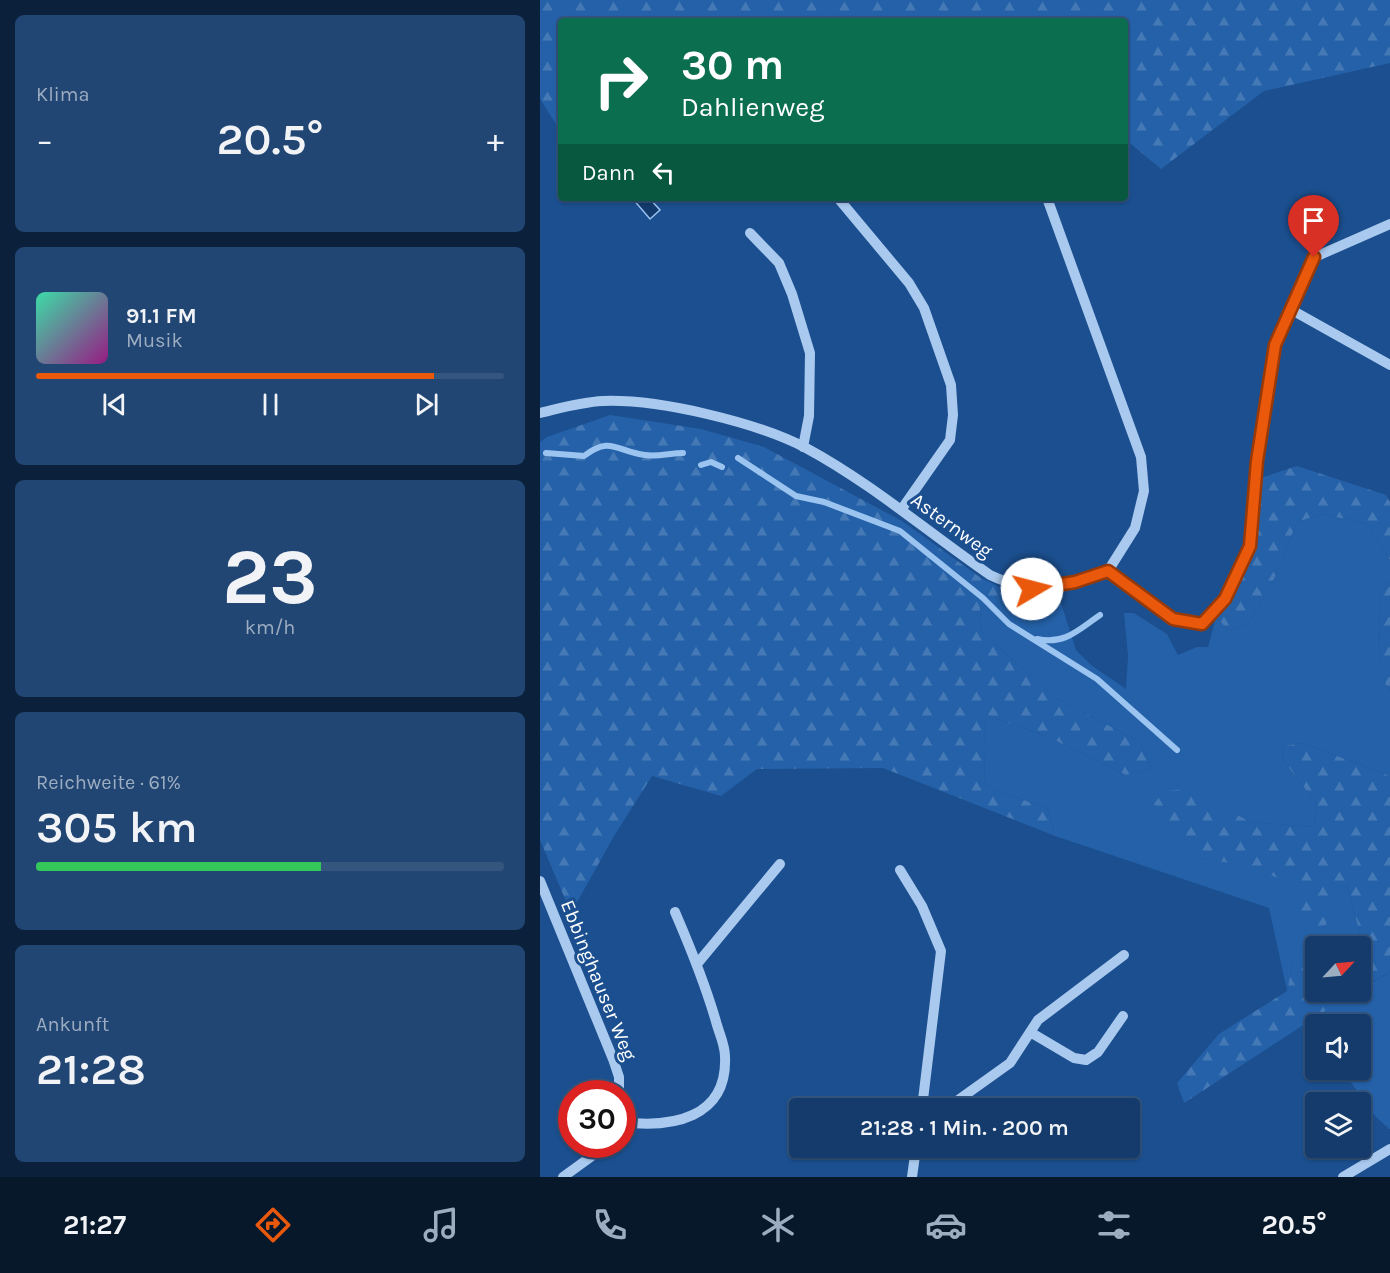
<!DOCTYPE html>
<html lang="de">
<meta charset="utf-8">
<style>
:root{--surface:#143b6b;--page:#214673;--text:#f1f3f6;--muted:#9dadc1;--line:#33557e;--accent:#ea580c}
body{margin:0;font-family:Karla,sans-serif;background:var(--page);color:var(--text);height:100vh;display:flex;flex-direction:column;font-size:22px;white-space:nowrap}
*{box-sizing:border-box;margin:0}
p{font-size:20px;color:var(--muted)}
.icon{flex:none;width:33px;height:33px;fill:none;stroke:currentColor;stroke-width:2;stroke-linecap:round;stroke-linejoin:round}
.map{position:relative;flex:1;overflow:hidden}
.panel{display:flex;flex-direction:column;gap:15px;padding:15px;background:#0b203b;width:540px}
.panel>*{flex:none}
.banner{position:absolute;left:18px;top:18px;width:570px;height:183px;border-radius:6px;box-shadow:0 2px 4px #0004,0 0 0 2px var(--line);background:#0b6e4f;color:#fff;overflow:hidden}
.needle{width:39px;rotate:64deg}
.buttons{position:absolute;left:765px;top:936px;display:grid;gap:12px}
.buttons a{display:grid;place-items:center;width:66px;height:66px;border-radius:6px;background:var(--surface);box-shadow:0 2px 4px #0004,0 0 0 2px var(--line);font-size:30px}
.speed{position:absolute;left:18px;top:1080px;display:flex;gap:12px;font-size:30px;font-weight:700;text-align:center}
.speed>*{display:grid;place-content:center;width:78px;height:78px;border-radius:50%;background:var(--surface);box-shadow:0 2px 4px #0004,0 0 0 2px var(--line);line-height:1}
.speed .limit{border:9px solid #d22;background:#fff;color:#111}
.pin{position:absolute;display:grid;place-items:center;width:51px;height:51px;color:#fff;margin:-62px -26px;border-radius:50% 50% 50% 0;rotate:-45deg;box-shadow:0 0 6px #0007}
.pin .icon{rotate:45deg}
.me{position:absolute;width:66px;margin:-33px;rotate:82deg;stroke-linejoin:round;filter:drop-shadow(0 0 4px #0008)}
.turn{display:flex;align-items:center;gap:21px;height:126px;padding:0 24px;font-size:27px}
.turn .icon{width:78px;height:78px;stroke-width:2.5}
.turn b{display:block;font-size:42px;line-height:51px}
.then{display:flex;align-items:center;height:57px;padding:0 24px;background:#0003;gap:12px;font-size:22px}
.big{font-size:45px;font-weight:600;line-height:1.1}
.panel .widget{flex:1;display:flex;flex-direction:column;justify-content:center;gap:9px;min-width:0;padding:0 21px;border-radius:9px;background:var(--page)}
.panel .dial{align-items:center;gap:0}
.dial b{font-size:78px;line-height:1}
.song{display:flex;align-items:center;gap:18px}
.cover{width:72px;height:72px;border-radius:9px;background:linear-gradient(135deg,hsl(160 70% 55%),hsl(310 70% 35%))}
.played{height:6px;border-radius:3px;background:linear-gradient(90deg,var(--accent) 85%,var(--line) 85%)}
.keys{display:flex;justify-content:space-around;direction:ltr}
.heat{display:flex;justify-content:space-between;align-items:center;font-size:33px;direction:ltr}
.charge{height:9px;border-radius:4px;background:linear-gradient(90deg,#34c759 61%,var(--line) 0)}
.trip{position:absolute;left:249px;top:1098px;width:351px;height:60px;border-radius:6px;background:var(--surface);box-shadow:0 2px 4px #0004,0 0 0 2px var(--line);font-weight:600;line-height:60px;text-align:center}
.dock{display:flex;height:96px;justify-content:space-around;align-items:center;background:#08182b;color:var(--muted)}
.dock .icon{width:42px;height:42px}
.dock .current{color:var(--accent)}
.dock b{font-size:27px;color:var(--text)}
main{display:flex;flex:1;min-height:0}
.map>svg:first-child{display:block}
</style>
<main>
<section class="panel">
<div class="widget"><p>Klima</p>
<div class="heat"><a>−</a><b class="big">20.5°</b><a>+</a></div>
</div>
<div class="widget">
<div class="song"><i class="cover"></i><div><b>91.1 FM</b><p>Musik</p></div></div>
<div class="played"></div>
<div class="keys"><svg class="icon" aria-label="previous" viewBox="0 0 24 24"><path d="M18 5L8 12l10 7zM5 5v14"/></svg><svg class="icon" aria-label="pause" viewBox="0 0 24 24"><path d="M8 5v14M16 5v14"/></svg><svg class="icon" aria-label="next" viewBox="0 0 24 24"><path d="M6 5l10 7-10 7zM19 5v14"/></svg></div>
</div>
<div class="widget dial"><b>23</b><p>km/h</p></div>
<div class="widget"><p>Reichweite · 61%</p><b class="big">305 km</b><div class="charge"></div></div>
<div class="widget"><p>Ankunft</p><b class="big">21:28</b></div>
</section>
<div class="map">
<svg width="850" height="1177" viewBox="0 0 850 1177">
<defs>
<pattern id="forest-firs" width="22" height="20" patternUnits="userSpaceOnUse" patternTransform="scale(1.5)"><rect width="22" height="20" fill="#2461a8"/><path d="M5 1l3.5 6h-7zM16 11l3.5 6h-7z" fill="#4579b5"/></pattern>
</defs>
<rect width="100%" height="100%" fill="#1b4f8f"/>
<!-- green -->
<path fill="#2461a8" d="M782 514 828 524 850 560V581L840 596 839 674 850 691V776L763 743 742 746 743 760 776 803 774 827 711 822 647 790 660 858C674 860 689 862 702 865 738 874 768 890 807 885L820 934 790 946H776L775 953 753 962 747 991 729 908 515 836 508 809 444 785 446 715 506 736 586 775 612 769 600 742 514 697 442 632 440 607 479 604 468 591 521 603 536 650 551 665 586 689 588 656 584 613H594L627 634 638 655 657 647H668L676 617 689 631 709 623 734 579 757 522Z
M850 972V1129H849L835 1116 802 1070H820V1024H776L775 1032 767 1021Z"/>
<!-- forest -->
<path fill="url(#forest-firs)" d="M0 0H850V63L724 91 621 169 585 139V21H21V132L0 99Z
M70 415 161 429 224 447 362 521 441 578 468 591 480 604 440 607 442 632 514 697 600 742 612 769 586 775 506 736 446 715 444 785 508 809 515 836 343 768 217 769 181 796 112 776 74 836 31 913 0 840V442L7 437Z
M757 466 846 495 850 502V560L828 524 782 514 757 522 734 579 709 623 689 631 676 617 702 563 711 481Z
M850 581V691L839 674 840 596Z
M763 743 850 776V972L821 988 820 946H790L820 934 807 885 792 887 786 925 762 929 753 883 702 865 660 858 614 804 624 791 647 789 711 822 774 827 776 803 743 760 742 746Z
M775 953 776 992H814L644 1103 637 1083 679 1034 747 991 753 962Z"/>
<!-- water -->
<path fill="#123a6d" stroke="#9cc4f0" stroke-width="1.5" d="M92 198H109L120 210 110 219Z"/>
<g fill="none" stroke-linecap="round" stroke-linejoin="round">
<!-- stream -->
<path stroke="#9cc4f0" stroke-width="6" d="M6 453 44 456C71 435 77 452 105 455 117 457 131 453 143 453
M198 458 256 496 284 502 360 531 443 598 469 624 557 679 637 750
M161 465 171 462 182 467
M497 639C525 645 538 630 560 615"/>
<!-- minor -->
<path stroke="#a9c9ee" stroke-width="10" d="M298 198 369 283 384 308 411 385 413 415 410 440 361 510
M210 233 239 263 252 294 270 353 269 416 263 447
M750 309 850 365
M0 413C21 408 41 402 63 401 119 399 216 422 266 448 331 483 389 533 450 575 501 599 519 582 568 571L595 528 604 491 601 457 507 198
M568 571 633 619 662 624 685 599 710 546 717 461 735 345 775 257 850 224
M360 870 382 906 401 951 382 1108
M0 881 73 1059 79 1077V1094
M157 964 240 864
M490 1032 534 1058 546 1060 558 1052 583 1016
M407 1108 470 1063 498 1020 584 955
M82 1122C131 1128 188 1119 185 1056 185 1046 180 1035 177 1025 166 986 151 949 135 912
M23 1177 52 1156 61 1144
M372 1177 376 1148
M803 1177 850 1149"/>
</g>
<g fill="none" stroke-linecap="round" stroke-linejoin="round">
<defs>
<path id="route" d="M492 589 535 582 568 571 633 619 662 624 685 599 710 546 717 461 735 345 774 257"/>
</defs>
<!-- route casing -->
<use href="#route" stroke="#983908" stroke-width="15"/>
<!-- route -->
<use href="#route" stroke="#ea580c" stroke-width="10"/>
</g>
<g text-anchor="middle" stroke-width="6" stroke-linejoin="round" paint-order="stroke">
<!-- street labels -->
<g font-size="20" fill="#fff" stroke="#1b4f8f">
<text transform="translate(412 525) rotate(36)" y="7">Asternweg</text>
<text transform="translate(59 980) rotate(68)" y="7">Ebbinghauser Weg</text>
</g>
</g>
</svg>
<div class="buttons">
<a><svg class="needle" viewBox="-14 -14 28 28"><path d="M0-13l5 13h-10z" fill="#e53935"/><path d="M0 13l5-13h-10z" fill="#9dadc1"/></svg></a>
<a><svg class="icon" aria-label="sound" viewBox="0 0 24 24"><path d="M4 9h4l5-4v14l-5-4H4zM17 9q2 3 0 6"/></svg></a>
<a><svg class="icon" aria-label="layers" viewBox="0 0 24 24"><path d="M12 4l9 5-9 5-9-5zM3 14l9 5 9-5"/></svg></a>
</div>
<div class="speed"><div class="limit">30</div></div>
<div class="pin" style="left:774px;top:257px;background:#d93025"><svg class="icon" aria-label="arrive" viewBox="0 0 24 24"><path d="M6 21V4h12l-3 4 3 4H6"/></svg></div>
<svg class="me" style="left:492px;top:589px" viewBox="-20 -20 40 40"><circle r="19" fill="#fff"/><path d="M0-13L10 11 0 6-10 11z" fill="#ea580c"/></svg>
<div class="trip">21:28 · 1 Min. · 200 m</div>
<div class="banner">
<div class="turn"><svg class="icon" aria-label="right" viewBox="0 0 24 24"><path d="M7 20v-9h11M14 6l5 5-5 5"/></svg><div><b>30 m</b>Dahlienweg</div></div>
<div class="then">Dann<svg class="icon" aria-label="left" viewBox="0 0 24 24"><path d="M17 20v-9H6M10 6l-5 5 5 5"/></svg></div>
</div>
</div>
</main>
<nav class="dock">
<b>21:27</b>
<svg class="icon current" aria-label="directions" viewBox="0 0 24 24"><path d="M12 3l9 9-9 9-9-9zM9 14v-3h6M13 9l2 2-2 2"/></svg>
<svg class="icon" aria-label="music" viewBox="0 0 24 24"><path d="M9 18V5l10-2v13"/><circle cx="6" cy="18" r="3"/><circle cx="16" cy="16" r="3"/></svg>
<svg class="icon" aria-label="phone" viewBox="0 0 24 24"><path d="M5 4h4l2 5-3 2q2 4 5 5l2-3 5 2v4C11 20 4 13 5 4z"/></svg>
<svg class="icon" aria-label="climate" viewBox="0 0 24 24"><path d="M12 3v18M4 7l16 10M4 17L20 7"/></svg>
<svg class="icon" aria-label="car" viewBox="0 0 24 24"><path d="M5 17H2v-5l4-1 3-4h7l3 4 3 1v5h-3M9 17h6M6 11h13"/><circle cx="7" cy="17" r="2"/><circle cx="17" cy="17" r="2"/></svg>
<svg class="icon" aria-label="filters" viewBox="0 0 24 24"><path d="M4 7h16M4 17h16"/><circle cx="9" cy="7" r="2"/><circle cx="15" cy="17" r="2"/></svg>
<b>20.5°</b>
</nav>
